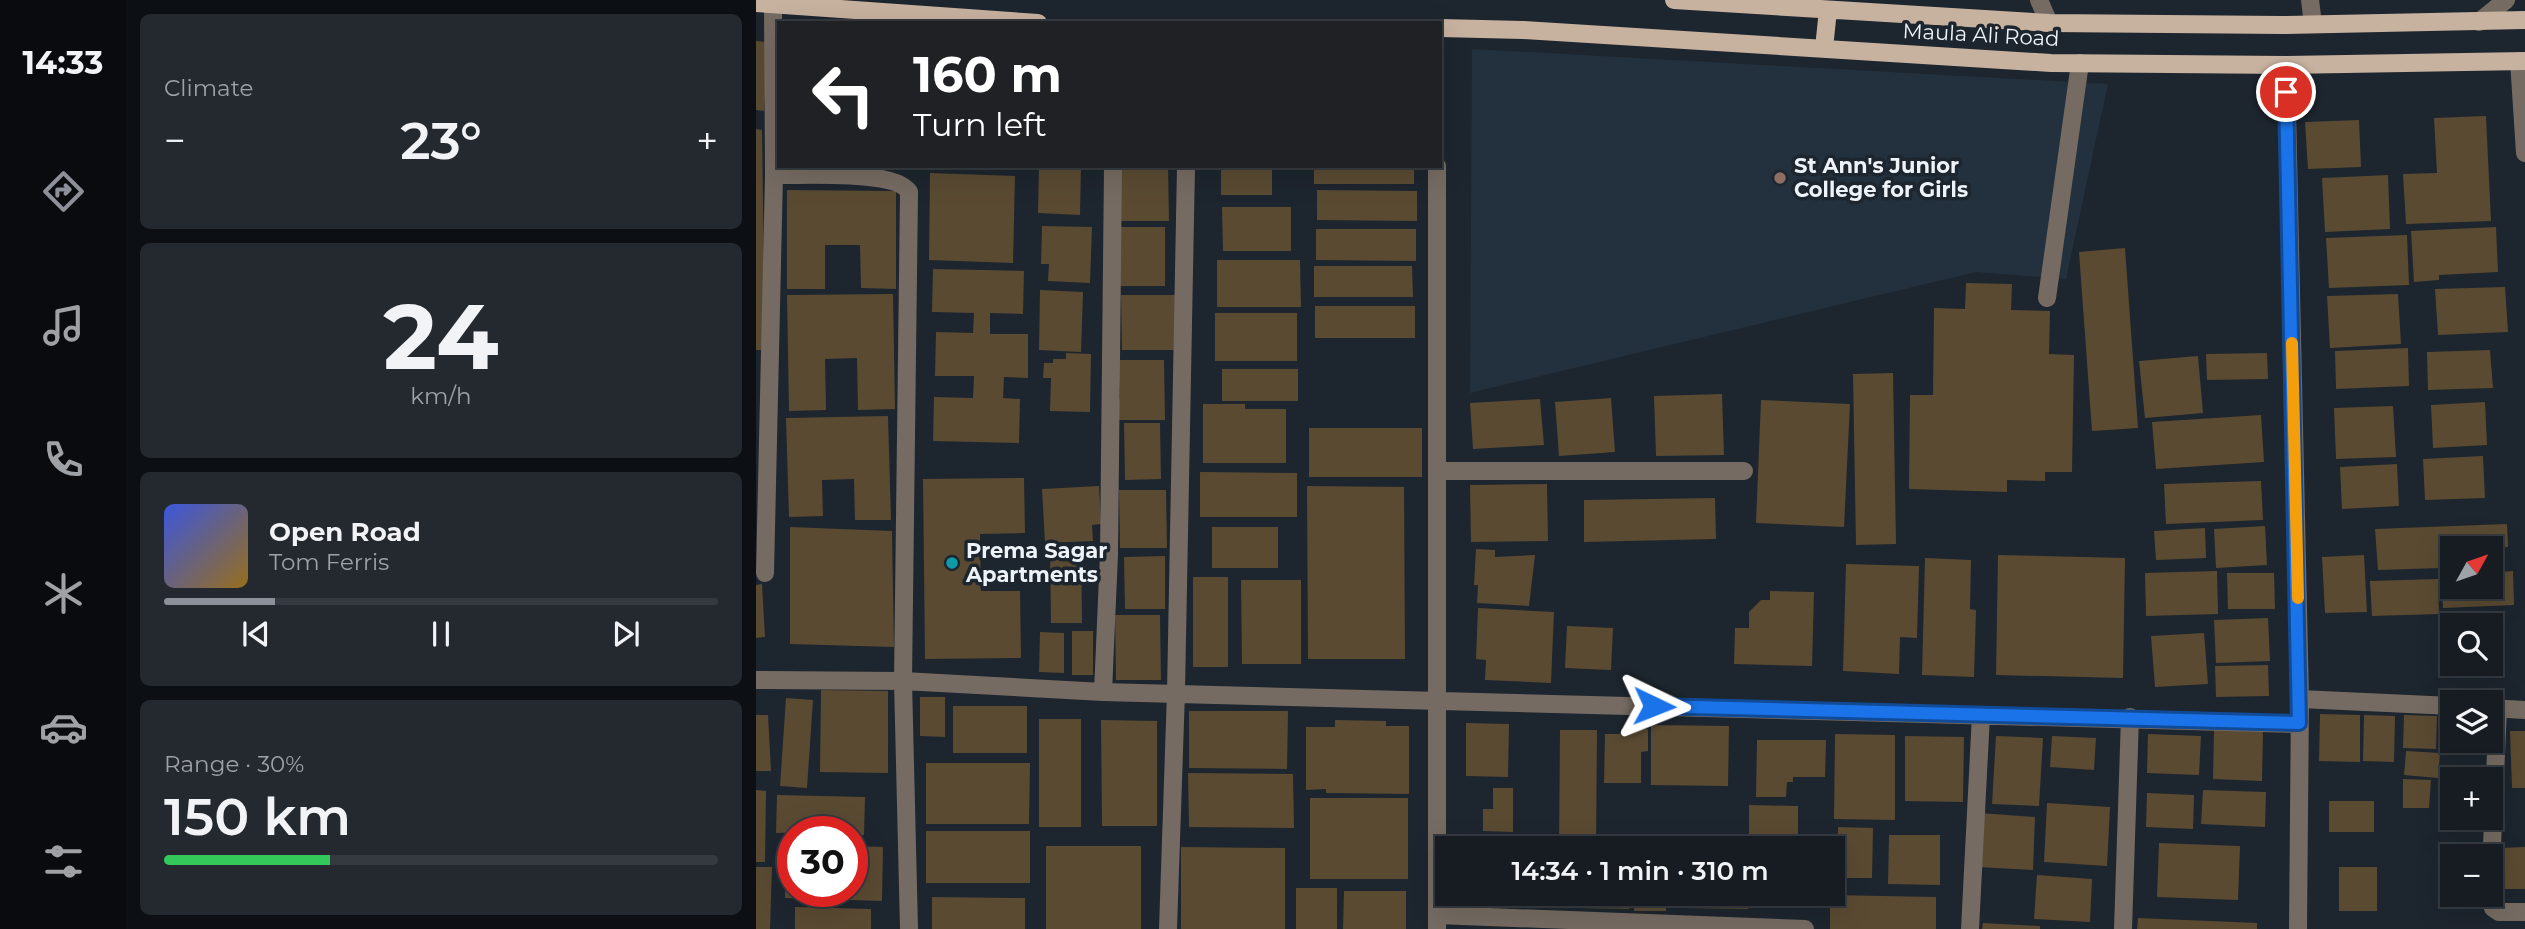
<!DOCTYPE html>
<meta charset="utf-8">
<style>
:root{--surface:#161c22;--page:#23292f;--text:#f1f3f6;--muted:#9ea1a5;--line:#353a40;--accent:#8c9099}
body{margin:0;font-family:Montserrat,sans-serif;background:var(--page);color:var(--text);height:100vh;display:flex;flex-direction:column;font-size:26px;white-space:nowrap}
*{box-sizing:border-box;margin:0}
p{font-size:23px;color:var(--muted)}
.icon{flex:none;width:38px;height:38px;fill:none;stroke:currentColor;stroke-width:2;stroke-linecap:round;stroke-linejoin:round}
.map{position:relative;flex:1;overflow:hidden}
.drawer{display:flex;flex-direction:column;gap:14px;padding:14px;background:#0c0f13;width:630px}
.drawer>*{flex:none}
.hud{position:absolute;left:21px;top:21px;width:665px;height:147px;border-radius:0px;box-shadow:0 7px 28px #0002,0 0 0 2px var(--line);background:#202124;color:#fff;overflow:hidden}
.needle{width:46px;rotate:50deg}
.fabs{position:absolute;left:1684px;top:536px;display:grid;gap:14px}
.fabs a{display:grid;place-items:center;width:63px;height:63px;border-radius:0px;background:var(--surface);box-shadow:0 7px 28px #0002,0 0 0 2px var(--line);font-size:35px}
.speed{position:absolute;left:21px;top:816px;display:flex;gap:14px;font-size:35px;font-weight:700;text-align:center}
.speed>*{display:grid;place-content:center;width:91px;height:91px;border-radius:50%;background:var(--surface);box-shadow:0 7px 28px #0002,0 0 0 2px var(--line);line-height:1}
.speed .limit{border:10px solid #d22;background:#fff;color:#111}
.pin{position:absolute;display:grid;place-items:center;width:60px;height:60px;color:#fff;margin:-30px;border:4px solid #fff;border-radius:50%;box-shadow:0 2px 7px #0007}
.me{position:absolute;width:77px;margin:-38px;rotate:92deg;stroke-linejoin:round;filter:drop-shadow(0 0 5px #0008)}
.turn{display:flex;align-items:center;gap:24px;height:147px;padding:0 21px;font-size:32px}
.turn .icon{width:91px;height:91px;stroke-width:2.5}
.turn b{display:block;font-size:49px;line-height:60px}
.big{font-size:52px;font-weight:600;line-height:1.1}
.drawer .card{flex:1;display:flex;flex-direction:column;justify-content:center;gap:10px;min-width:0;padding:0 24px;border-radius:10px;background:var(--page)}
.drawer .dial{align-items:center;gap:0}
.dial b{font-size:91px;line-height:1}
.song{display:flex;align-items:center;gap:21px}
.cover{width:84px;height:84px;border-radius:10px;background:linear-gradient(135deg,hsl(230 70% 55%),hsl(40 70% 35%))}
.played{height:7px;border-radius:4px;background:linear-gradient(90deg,var(--accent) 20%,var(--line) 20%)}
.keys{display:flex;justify-content:space-around;direction:ltr}
.heat{display:flex;justify-content:space-between;align-items:center;font-size:38px;direction:ltr}
.charge{height:10px;border-radius:5px;background:linear-gradient(90deg,#34c759 30%,var(--line) 0)}
.trip{position:absolute;left:679px;top:836px;width:410px;height:70px;border-radius:0px;background:var(--surface);box-shadow:0 7px 28px #0002,0 0 0 2px var(--line);font-weight:600;line-height:70px;text-align:center}
main{display:flex;flex:1;min-height:0}
.tabs{display:flex;flex-direction:column;width:126px;justify-content:space-around;align-items:center;background:#090b0e;color:var(--muted)}
.tabs .icon{width:49px;height:49px}
.tabs .selected{color:var(--accent)}
.tabs b{font-size:32px;color:var(--text)}
.map>svg:first-child{display:block}
</style>
<main>
<nav class="tabs">
<b>14:33</b>
<svg class="icon selected" aria-label="directions" viewBox="0 0 24 24"><path d="M12 3l9 9-9 9-9-9zM9 14v-3h6M13 9l2 2-2 2"/></svg>
<svg class="icon" aria-label="music" viewBox="0 0 24 24"><path d="M9 18V5l10-2v13"/><circle cx="6" cy="18" r="3"/><circle cx="16" cy="16" r="3"/></svg>
<svg class="icon" aria-label="phone" viewBox="0 0 24 24"><path d="M5 4h4l2 5-3 2q2 4 5 5l2-3 5 2v4C11 20 4 13 5 4z"/></svg>
<svg class="icon" aria-label="climate" viewBox="0 0 24 24"><path d="M12 3v18M4 7l16 10M4 17L20 7"/></svg>
<svg class="icon" aria-label="car" viewBox="0 0 24 24"><path d="M5 17H2v-5l4-1 3-4h7l3 4 3 1v5h-3M9 17h6M6 11h13"/><circle cx="7" cy="17" r="2"/><circle cx="17" cy="17" r="2"/></svg>
<svg class="icon" aria-label="filters" viewBox="0 0 24 24"><path d="M4 7h16M4 17h16"/><circle cx="9" cy="7" r="2"/><circle cx="15" cy="17" r="2"/></svg>
</nav>
<section class="drawer">
<div class="card"><p>Climate</p>
<div class="heat"><a>−</a><b class="big">23°</b><a>+</a></div>
</div>
<div class="card dial"><b>24</b><p>km/h</p></div>
<div class="card">
<div class="song"><i class="cover"></i><div><b>Open Road</b><p>Tom Ferris</p></div></div>
<div class="played"></div>
<div class="keys"><svg class="icon" aria-label="previous" viewBox="0 0 24 24"><path d="M18 5L8 12l10 7zM5 5v14"/></svg><svg class="icon" aria-label="pause" viewBox="0 0 24 24"><path d="M8 5v14M16 5v14"/></svg><svg class="icon" aria-label="next" viewBox="0 0 24 24"><path d="M6 5l10 7-10 7zM19 5v14"/></svg></div>
</div>
<div class="card"><p>Range · 30%</p><b class="big">150 km</b><div class="charge"></div></div>
</section>
<div class="map">
<svg width="1769" height="929" viewBox="0 0 1769 929">
<rect width="100%" height="100%" fill="#1d252e"/>
<!-- built -->
<path fill="#23313e" d="M716 49 1352 84 1310 279 1220 272 714 393Z"/>
<!-- building -->
<path fill="#5a4a32" fill-rule="evenodd" d="M0 41 12 42 8 111 0 110Z
M1730 116 1735 221 1650 224 1647 174 1681 173 1678 118Z
M1603 120 1605 167 1552 169 1549 122Z
M0 129 6 130 9 350H0Z
M283 166H325L324 215 282 213Z
M361 166H412L413 221H362Z
M465 166H516V195H465Z
M558 166H658V184H558Z
M174 173 259 176 257 263 173 260Z
M1632 175 1634 229 1569 232 1566 178Z
M31 190 140 191V289L105 288 104 245H69V289H31Z
M561 190 661 191V221L561 220Z
M466 207H535V251H467Z
M286 226 336 227 334 283 292 281 293 264H285Z
M363 227H409V286H364Z
M1740 227 1742 272 1683 275V280L1658 282 1655 231Z
M560 229H660V261L560 260Z
M1651 235 1653 285 1573 288 1570 238Z
M1369 248 1382 428 1336 431 1323 252Z
M461 260H544L545 307H461Z
M558 266H656L657 297H558Z
M177 269 268 271 267 314 234 313V334H272V378L248 377 247 398 264 399 263 443 177 441 178 397 217 398 218 376H179L180 332 217 333 218 313 176 312Z
M1210 283 1256 284 1255 310 1294 311 1293 354 1318 355 1316 472H1289V481L1251 480V492L1153 489 1154 395H1177L1178 308 1209 309Z
M1749 287 1752 332 1682 335 1679 289Z
M284 290 327 292 325 352 283 350Z
M137 294 139 409 102 410 101 358 69 359 70 410 33 411 31 295Z
M1642 294 1645 344 1574 348 1571 296Z
M365 295H419L420 350H366Z
M559 306H659V338H559Z
M459 313H541V361H459Z
M1652 348 1653 386 1580 389 1579 351Z
M1734 350 1737 388 1672 390 1671 352Z
M310 353 335 354 334 412 294 411 295 378H287L288 363H297V359H310Z
M1511 353 1512 379 1451 380 1450 354Z
M1442 356 1447 413 1389 418 1383 361Z
M363 360H408L409 420H359V399H364Z
M466 369H542V401H466Z
M1137 373 1140 544 1100 545 1097 374Z
M966 394 968 455 900 456 898 396Z
M855 398 859 452 803 456 799 402Z
M784 399 788 445 717 449 714 403Z
M1005 400 1094 404 1088 527 1000 523Z
M1729 402 1731 445 1677 448 1675 405Z
M447 404H489V409H530V463H447Z
M1637 406 1640 457 1580 459 1578 408Z
M1505 415 1508 462 1400 469 1396 422Z
M132 416 135 520H99L98 479 66 480 67 516 33 517 30 418Z
M368 423H404L405 479 369 480Z
M553 428H666V477H553Z
M1727 456 1729 498 1669 500 1667 459Z
M1641 464 1643 506 1586 509 1584 467Z
M444 472 541 473V517H444Z
M268 478 269 533 224 534 225 591H264L265 658 169 659 167 479Z
M1505 481 1507 520 1410 524 1408 484Z
M791 484 792 541 715 542 714 485Z
M343 486 345 524 336 525 337 541 289 543 286 489Z
M551 486 648 487 649 659H552Z
M363 490H410L411 548H364Z
M959 498 960 539 828 542V500Z
M1751 524 1752 547H1744L1745 572 1757 571 1758 605 1687 608 1685 568 1622 570 1619 529ZM1696 548H1734V586H1696Z
M1509 526 1511 565 1460 568 1458 529Z
M34 527 136 531 138 647 34 644Z
M456 527H522V568H456Z
M1449 528 1450 558 1400 560 1398 531Z
M294 549H325L326 623H295Z
M720 549 739 550V557L779 555 773 606 721 603 722 585H718Z
M1242 555 1369 558 1367 678 1240 675Z
M1608 555 1611 612 1569 613 1566 557Z
M409 556V609H369L368 557Z
M1169 558 1215 560 1214 609 1220 610 1218 677 1166 675Z
M1090 564 1163 566 1161 638 1144 637 1143 674 1087 671Z
M1461 571 1462 614 1390 616 1389 573Z
M1471 573H1518L1519 609H1472Z
M437 577H472V667H437Z
M1682 579 1683 614 1616 616 1614 581Z
M485 580H545V664H486Z
M6 584 9 637 0 638V585Z
M1014 591 1058 592 1056 666 978 664 979 628H993V612L1005 600H1014Z
M722 608 798 612 795 683 729 680 730 660 720 659Z
M359 615H404L405 680H360Z
M1512 618 1514 661 1460 663 1458 620Z
M811 626 857 628 855 670 809 668Z
M316 631H337V675H316Z
M284 632 308 633V673L283 672Z
M1448 633 1452 684 1399 687 1395 636Z
M1696 634V663H1721L1722 677 1687 678 1685 635Z
M1512 665 1513 696 1460 697 1459 666Z
M65 690 132 691V773L64 772Z
M164 697H189V737L164 736Z
M30 698 57 700 51 788 24 786Z
M197 706H271V753H197Z
M433 711H532L531 769 433 768Z
M1564 714 1604 715V762L1563 761Z
M0 715H12L15 771H0Z
M1608 715 1639 716 1638 762 1607 761Z
M1648 715 1681 716 1680 749 1647 748Z
M283 719H325V827H283Z
M345 720 401 721V826H346Z
M579 720 630 721V726H653V794L570 793V789L550 790V727H579Z
M710 723 753 724 752 777 710 776Z
M895 725 973 726 972 786 895 785Z
M865 729H892V751L885 752V783H848L849 734H865Z
M804 730H841L840 849H803Z
M1458 730 1507 732 1506 781 1457 779Z
M1754 731H1769V788H1756Z
M1079 734 1139 735V820L1078 819Z
M1392 734 1445 736 1443 775 1391 773Z
M1149 736 1208 737 1207 802 1149 801Z
M1240 736 1287 738 1283 806 1236 804Z
M1296 736 1340 738 1338 770 1294 767Z
M1001 740H1070L1069 777H1037V782H1031L1030 797H1000Z
M1650 751 1684 753 1682 778 1648 775Z
M170 763H274L273 824H170Z
M432 773 537 774 538 828 433 827Z
M1647 779 1675 780 1673 808H1647Z
M737 788H757V832L727 831V809H737Z
M0 790 10 791 9 862H0Z
M1447 790 1510 792 1509 827 1445 824Z
M1391 793 1438 795 1437 829 1390 827Z
M21 795 109 797 108 835H96V831L20 833Z
M554 798H652V879H554Z
M1573 801H1618V832H1573Z
M1291 803 1354 807 1351 866 1288 862Z
M993 805 1042 806V849H993Z
M1224 813 1279 817 1277 870 1221 867Z
M1082 827 1117 828 1116 878H1081Z
M170 831H274V883H170Z
M1133 835H1184V885L1132 884Z
M1403 843 1484 846 1482 900 1401 897Z
M30 844H37V891H96V846L127 847 126 901 29 898Z
M290 846H385V929H290Z
M425 847 529 848V929H425Z
M1769 847V889H1743L1742 848Z
M0 867H16L14 929H0Z
M1583 867H1621V911H1583Z
M1281 875 1336 879 1334 922 1278 919Z
M540 888H581V929H540Z
M588 891H650V929H587Z
M714 894H766V903L714 902Z
M779 894H816V908H779Z
M821 894H873V909L821 908Z
M879 894H910V911H878Z
M928 894H992V909L927 908Z
M1001 894H1025V908L1001 907Z
M1030 894H1070V904L1030 903Z
M1074 895 1180 897V929H1074Z
M176 897 269 898V929H176Z
M39 907 115 909V929H39Z
M1382 918 1501 923V929H1381Z
M1227 923 1284 926V929H1226Z"/>
<g fill="none" stroke-linecap="round" stroke-linejoin="round">
<!-- minor -->
<path stroke="#756b62" stroke-width="18" d="M1283 0 1293 23
M1554 0 1557 24
M17 4 18 175
M1723 22 1750 0
M1763 61 1769 153
M1530 65 1544 699 1542 929
M1291 298 1324 63
M681 471H988
M9 573 18 175C45 176 140 169 153 192L147 681 153 929
M0 680 147 681 347 692 1543 724
M347 692 353 554 357 166
M1544 699 1696 706
M1734 708 1769 710
M1734 891 1742 708
M1734 894 1737 908 1743 912H1769
M681 915 1049 929
M412 929 420 692 430 166
M681 929V166
M1214 929 1225 715
M1367 929 1374 717"/>
<!-- major -->
<path stroke="#c7b19f" stroke-width="18" d="M918 0 1293 23 1527 25 1769 20
M0 3 282 23
M684 28 767 30 1295 63 1530 65 1769 61
M1068 48 1072 10"/>
</g>
<g fill="none" stroke-linecap="round" stroke-linejoin="round">
<defs>
<path id="route" d="M898 706 1543 723 1530 92"/>
</defs>
<!-- route casing -->
<use href="#route" stroke="#114b97" stroke-width="18"/>
<!-- route -->
<use href="#route" stroke="#1a73e8" stroke-width="12"/>
<!-- slow -->
<path stroke="#f59e0b" stroke-width="12" d="M1536 343 1542 598"/>
</g>
<!-- markers -->
<circle fill="#8d6e63" stroke="#1d252e" stroke-width="2.5" cx="1024" cy="178" r="7"/>
<circle fill="#0f9aa8" stroke="#1d252e" stroke-width="2.5" cx="196" cy="563" r="7"/>
<g text-anchor="middle" stroke-width="7" stroke-linejoin="round" paint-order="stroke">
<!-- street labels -->
<g font-size="21" fill="#edf3f8" stroke="#1d252e">
<text transform="translate(1225 35) rotate(3)" y="7">Maula Ali Road</text>
</g>
<!-- poi labels -->
<g font-size="21" font-weight="bold" fill="#edf3f8" stroke="#1d252e" text-anchor="start">
<text x="1038" y="173">St Ann's Junior<tspan x="1038" dy="24">College for Girls</tspan></text>
<text x="210" y="558">Prema Sagar<tspan x="210" dy="24">Apartments</tspan></text>
</g>
</g>
</svg>
<div class="fabs">
<a><svg class="needle" viewBox="-14 -14 28 28"><path d="M0-13l5 13h-10z" fill="#e53935"/><path d="M0 13l5-13h-10z" fill="#9ea1a5"/></svg></a>
<a><svg class="icon" aria-label="search" viewBox="0 0 24 24"><circle cx="10" cy="10" r="6"/><path d="M15 15l6 6"/></svg></a>
<a><svg class="icon" aria-label="layers" viewBox="0 0 24 24"><path d="M12 4l9 5-9 5-9-5zM3 14l9 5 9-5"/></svg></a>
<a>+</a>
<a>−</a>
</div>
<div class="speed"><div class="limit">30</div></div>
<div class="pin" style="left:1530px;top:92px;background:#d93025"><svg class="icon" aria-label="arrive" viewBox="0 0 24 24"><path d="M6 21V4h12l-3 4 3 4H6"/></svg></div>
<svg class="me" style="left:898px;top:706px" viewBox="-20 -20 40 40"><path d="M0-17L14 15 0 8-14 15z" fill="#1a73e8" stroke="#fff" stroke-width="4"/></svg>
<div class="trip">14:34 · 1 min · 310 m</div>
<div class="hud">
<div class="turn"><svg class="icon" aria-label="left" viewBox="0 0 24 24"><path d="M17 20v-9H6M10 6l-5 5 5 5"/></svg><div><b>160 m</b>Turn left</div></div>
</div>
</div>
</main>
